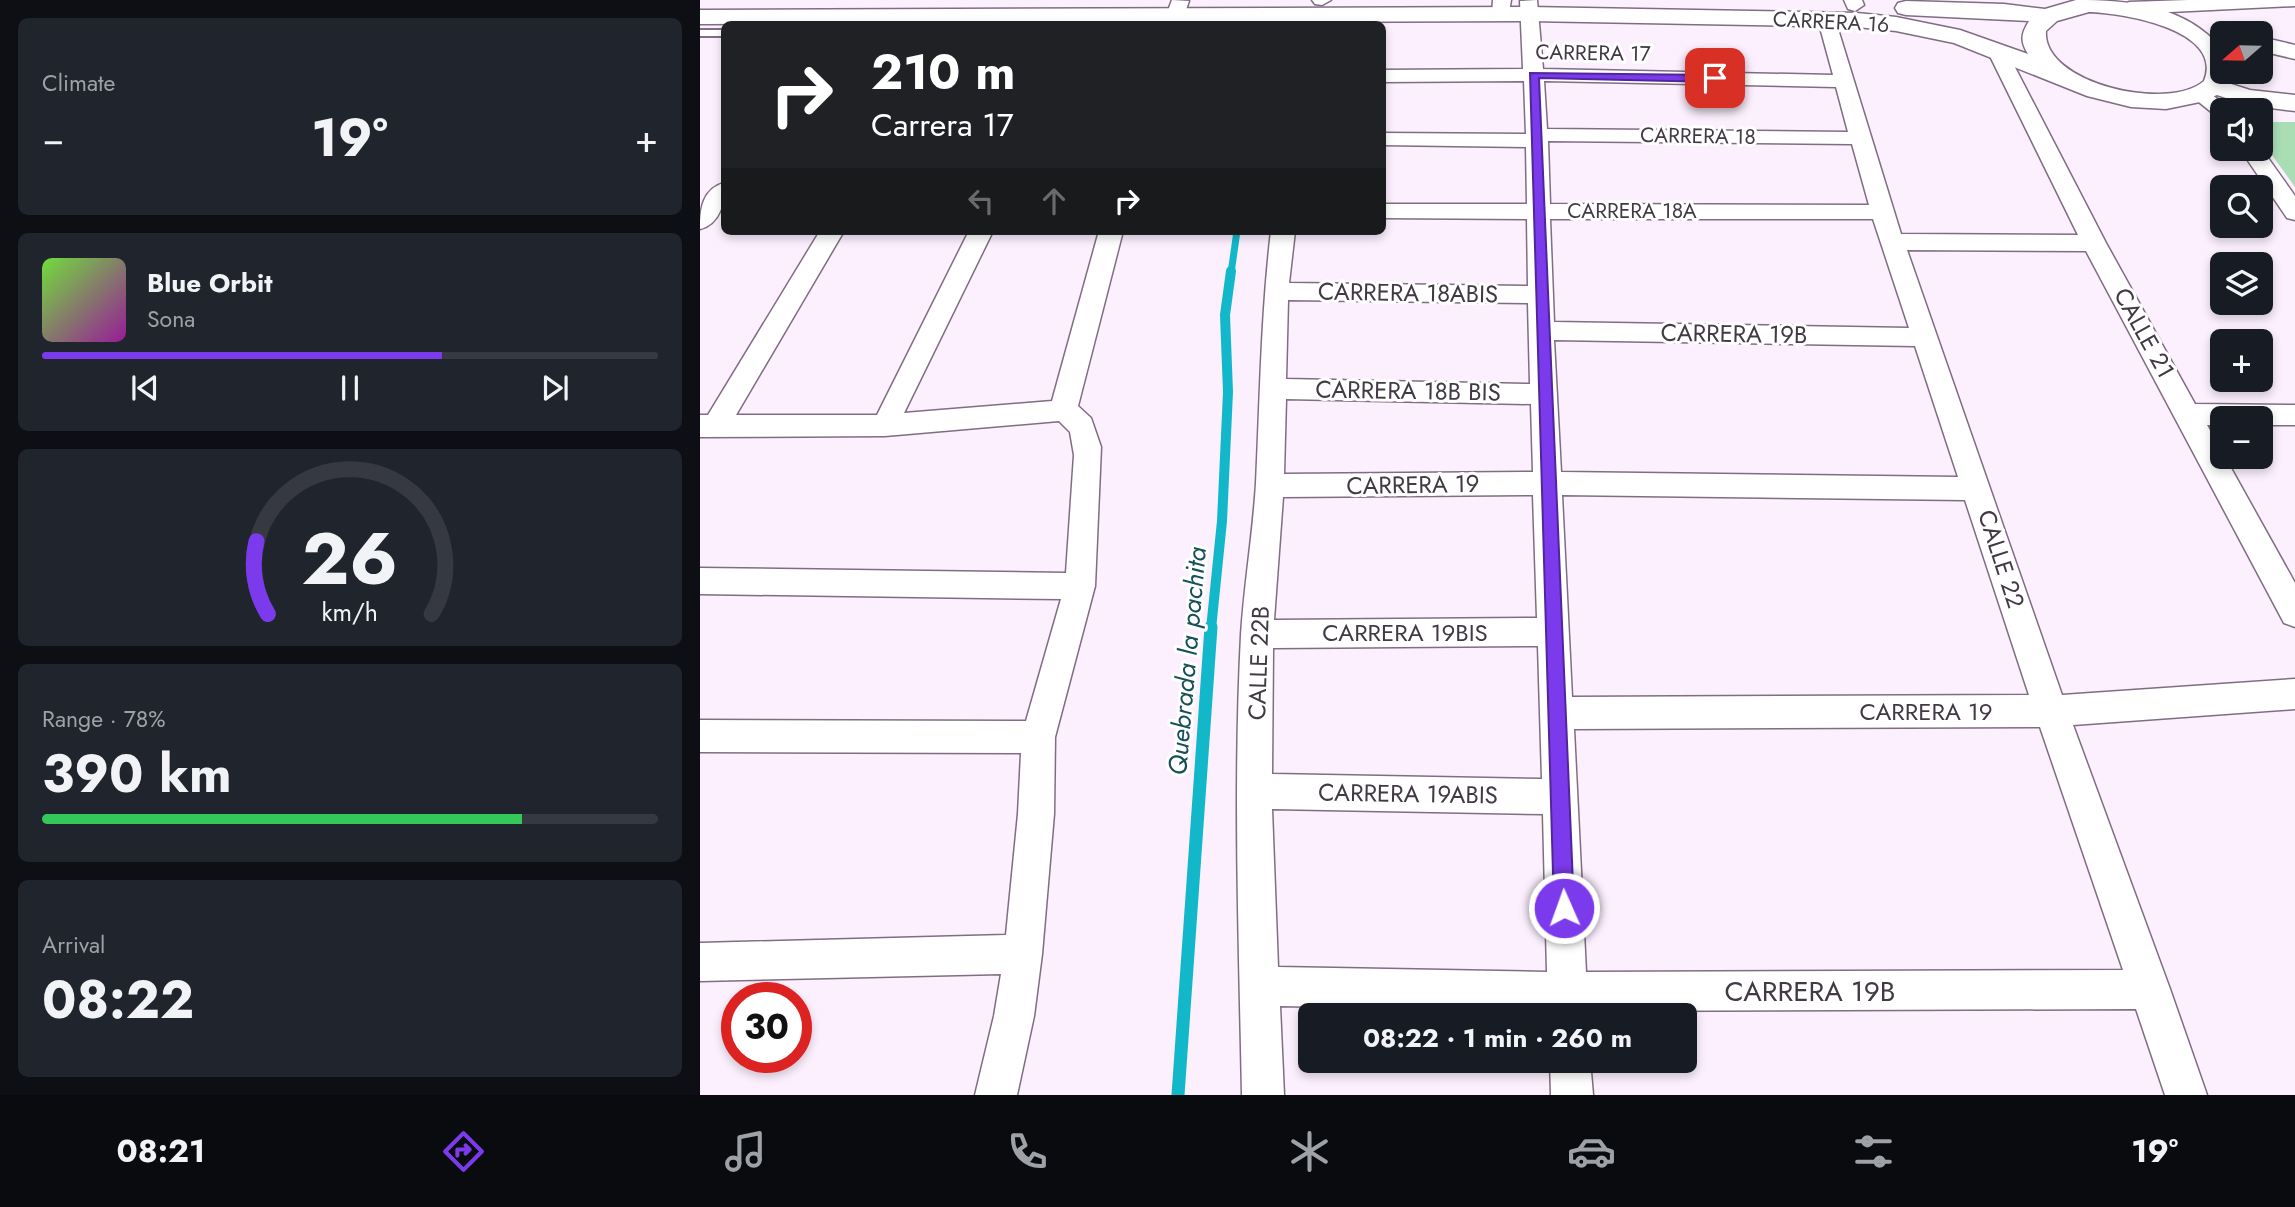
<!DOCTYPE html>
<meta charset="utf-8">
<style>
:root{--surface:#171b24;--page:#20242c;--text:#f1f3f6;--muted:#9ea1a6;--line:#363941;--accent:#7c3aed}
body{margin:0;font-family:Jost,sans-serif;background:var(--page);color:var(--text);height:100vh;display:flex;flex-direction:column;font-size:26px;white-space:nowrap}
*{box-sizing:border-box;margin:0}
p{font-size:23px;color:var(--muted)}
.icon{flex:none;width:38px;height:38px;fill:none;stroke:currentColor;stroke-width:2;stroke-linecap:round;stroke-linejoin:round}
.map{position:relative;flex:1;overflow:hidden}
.sheet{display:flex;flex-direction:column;gap:18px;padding:18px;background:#0d0f14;width:700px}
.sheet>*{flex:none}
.guide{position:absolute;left:21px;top:21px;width:665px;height:214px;border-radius:10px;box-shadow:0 4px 10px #0003;background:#202124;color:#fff;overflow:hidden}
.needle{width:46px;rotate:250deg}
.controls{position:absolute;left:1510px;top:21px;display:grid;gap:14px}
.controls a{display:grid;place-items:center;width:63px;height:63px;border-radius:10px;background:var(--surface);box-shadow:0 4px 10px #0003;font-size:35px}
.speed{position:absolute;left:21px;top:982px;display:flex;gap:14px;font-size:35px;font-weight:700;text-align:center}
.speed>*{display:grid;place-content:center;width:91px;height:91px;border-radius:50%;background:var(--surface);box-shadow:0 4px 10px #0003;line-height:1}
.speed .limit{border:10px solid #d22;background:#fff;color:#111}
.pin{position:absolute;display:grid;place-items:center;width:60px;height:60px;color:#fff;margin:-30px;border-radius:14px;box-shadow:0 4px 10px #0006}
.me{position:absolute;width:77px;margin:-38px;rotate:358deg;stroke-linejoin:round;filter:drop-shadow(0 0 5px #0008)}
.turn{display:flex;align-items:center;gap:24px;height:147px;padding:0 35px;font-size:32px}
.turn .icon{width:91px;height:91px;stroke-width:2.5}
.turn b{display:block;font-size:49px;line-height:60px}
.lanes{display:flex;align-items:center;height:66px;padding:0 35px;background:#0003;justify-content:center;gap:35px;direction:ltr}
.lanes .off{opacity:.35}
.big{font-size:52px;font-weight:700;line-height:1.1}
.sheet .tile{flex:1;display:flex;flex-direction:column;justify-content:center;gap:10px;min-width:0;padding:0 24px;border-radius:10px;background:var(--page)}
.sheet .dial{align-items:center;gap:0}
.dial svg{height:182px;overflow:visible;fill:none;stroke:var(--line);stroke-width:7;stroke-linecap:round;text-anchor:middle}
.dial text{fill:var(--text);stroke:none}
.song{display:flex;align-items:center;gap:21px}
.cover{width:84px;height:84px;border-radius:10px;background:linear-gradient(135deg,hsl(100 70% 55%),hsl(300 70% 35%))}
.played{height:7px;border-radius:4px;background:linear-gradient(90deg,var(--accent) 65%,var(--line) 65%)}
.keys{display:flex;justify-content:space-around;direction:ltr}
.heat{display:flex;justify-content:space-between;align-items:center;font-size:38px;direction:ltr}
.charge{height:10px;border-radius:5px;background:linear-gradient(90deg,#34c759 78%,var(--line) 0)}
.trip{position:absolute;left:598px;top:1003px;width:399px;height:70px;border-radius:10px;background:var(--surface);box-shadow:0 4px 10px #0003;font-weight:700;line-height:70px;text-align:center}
.tab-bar{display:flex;height:112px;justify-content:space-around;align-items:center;background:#090b0e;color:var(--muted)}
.tab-bar .icon{width:49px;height:49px}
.tab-bar .selected{color:var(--accent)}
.tab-bar b{font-size:32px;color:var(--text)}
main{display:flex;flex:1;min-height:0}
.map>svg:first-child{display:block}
</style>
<main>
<section class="sheet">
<div class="tile"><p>Climate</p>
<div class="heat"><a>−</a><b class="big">19°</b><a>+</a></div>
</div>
<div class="tile">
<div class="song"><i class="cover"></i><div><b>Blue Orbit</b><p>Sona</p></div></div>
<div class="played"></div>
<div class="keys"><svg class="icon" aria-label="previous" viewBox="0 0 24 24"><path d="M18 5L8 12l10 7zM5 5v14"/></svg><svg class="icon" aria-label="pause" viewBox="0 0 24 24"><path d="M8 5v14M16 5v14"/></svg><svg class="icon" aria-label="next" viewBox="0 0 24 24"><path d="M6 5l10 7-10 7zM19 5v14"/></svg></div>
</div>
<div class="tile dial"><svg viewBox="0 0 100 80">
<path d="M14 69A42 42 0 1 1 86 69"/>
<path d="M14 69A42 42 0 0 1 9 37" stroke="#7c3aed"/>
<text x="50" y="56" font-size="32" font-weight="700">26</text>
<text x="50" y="72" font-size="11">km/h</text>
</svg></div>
<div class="tile"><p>Range · 78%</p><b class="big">390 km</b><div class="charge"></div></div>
<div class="tile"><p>Arrival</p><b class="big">08:22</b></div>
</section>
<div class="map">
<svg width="1595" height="1095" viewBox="0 0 1595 1095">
<rect width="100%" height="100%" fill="#fceffe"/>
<!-- green -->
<path fill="#a9deb5" d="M1561 122H1595V187L1561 140Z"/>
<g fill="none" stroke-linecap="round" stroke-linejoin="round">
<!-- stream-far2 -->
<path stroke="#12b8c9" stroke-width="7" d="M531 273 537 231"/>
<!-- stream-far1 -->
<path stroke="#12b8c9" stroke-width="10" d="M511 629 522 521 528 392 525 315 531 271"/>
<!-- stream -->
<path stroke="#12b8c9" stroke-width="13" d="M478 1095 511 627"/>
<defs>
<path id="service" d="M0 30H24V36H0Z"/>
<path id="minor" d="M472 0 489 1 481 24H463Z
M612 0H631L622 5 615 4Z
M793 0H811L808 18H794L792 14Z
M837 0 843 69 1133 75 1118 20 1127 14 1134 16 1201 234 1378 235 1287 50 1290 46H1304L1406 243 1495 404 1595 405V425H1561V418H1522V425H1507L1595 583V627L1584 623 1386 251 1207 250 1362 695 1595 679V709L1373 725 1470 989 1507 1095H1465L1436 1009 888 1011V1015H848V1011L580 1006 584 1095H542C539 942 533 789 541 635 544 585 553 534 556 483 560 398 561 316 571 231H595L589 283 828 286 827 219 682 218V204H827L826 147 682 145V133L826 134 824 81 682 82V70L823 69 820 1ZM844 81 1136 87 1148 132 847 129ZM848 141 1152 144 1169 205 850 204ZM850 219H1173L1209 328 854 322ZM588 300 828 303 830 384 586 379ZM854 340 1215 346 1258 477 861 472ZM586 399 831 404 833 472 584 474ZM833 495 837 618 574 620 583 497ZM862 495 1265 500 1329 695 872 697ZM838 646 842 779 572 774 573 648ZM1340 727 1423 970 886 972 874 729ZM572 809 843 814 847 972 578 967Z
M1144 0H1162L1164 5 1155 11 1148 9Z
M1488 0H1595V6L1429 14 1420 8 1429 2Z
M1500 89 1507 91 1532 110H1522V117L1515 115 1490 95 1493 91Z
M1561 148 1595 196V220L1587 218 1540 149Z
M24 183C26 201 20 224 0 229 0 210 2 189 24 183Z
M120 231H144L36 415H177L269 231H293L204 413 352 401 399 231H423L378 406 391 418 401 447 395 586 355 737 354 814 342 954 334 1016 317 1095H275L294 1016 301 974 0 981V943L306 935 318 814 321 753 0 752V720L326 721 361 599 0 594V568L366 573 374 455 370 432 359 421 185 436 0 437V415H8Z
M850 1060H890L893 1095H851Z"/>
<path id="tertiary" d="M1376 0C1430 0 1485 5 1522 49V72H1531L1528 83 1550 90 1595 95V111L1547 105 1517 95 1500 102 1466 109 1431 107 1387 96 1254 43 1196 31 1157 27 829 21 0 24V10L829 7 1157 13 1196 17 1260 30 1328 54C1320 41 1321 34 1329 21L1206 15 1198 13 1195 8 1198 3 1206 1 1304 4 1345 9ZM1389 12C1421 13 1525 29 1504 81 1469 112 1342 84 1346 31L1357 21Z
M1561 37 1595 45V59L1561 51Z"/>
</defs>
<!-- service casing -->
<use href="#service" stroke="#806d83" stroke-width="4"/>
<!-- minor casing -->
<use href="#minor" stroke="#806d83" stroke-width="3"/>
<!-- tertiary casing -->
<use href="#tertiary" stroke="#806d83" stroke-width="3"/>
<!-- service -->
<use href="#service" fill="#fff" fill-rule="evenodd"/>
<!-- minor -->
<use href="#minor" fill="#fff" fill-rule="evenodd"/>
<!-- tertiary -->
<use href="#tertiary" fill="#fff" fill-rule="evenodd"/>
</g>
<!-- route -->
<path fill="#7c3aed" stroke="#51269a" stroke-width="2" d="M830 73 1015 75 1020 78 1015 82 839 78 874 908 871 915 864 918 857 915 854 908Z"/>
<g text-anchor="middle" stroke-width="6" stroke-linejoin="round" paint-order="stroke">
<!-- far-street labels -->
<g font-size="21" fill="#413943" stroke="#fff">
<text transform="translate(1131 22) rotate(3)" y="7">CARRERA 16</text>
<text transform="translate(893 53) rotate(1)" y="7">CARRERA 17</text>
<text transform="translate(998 136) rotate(1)" y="7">CARRERA 18</text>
<text x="932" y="218">CARRERA 18A</text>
</g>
<!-- street labels -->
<g font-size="24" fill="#413943" stroke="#fff">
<text transform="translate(708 293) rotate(1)" y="8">CARRERA 18ABIS</text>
<text transform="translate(1444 333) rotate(61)" y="8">CALLE 21</text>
<text transform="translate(1034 334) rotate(1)" y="8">CARRERA 19B</text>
<text transform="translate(708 391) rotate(1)" y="8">CARRERA 18B BIS</text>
<text transform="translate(713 485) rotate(-1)" y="8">CARRERA 19</text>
<text transform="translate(1301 559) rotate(72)" y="8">CALLE 22</text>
<text x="705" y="641">CARRERA 19BIS</text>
<text transform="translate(559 663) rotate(-88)" y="8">CALLE 22B</text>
<text x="1226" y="720">CARRERA 19</text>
<text transform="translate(708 794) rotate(1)" y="8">CARRERA 19ABIS</text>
</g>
<!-- water labels -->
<g font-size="26" font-style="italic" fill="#145057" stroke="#fff">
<text transform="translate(487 661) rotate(-85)" y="9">Quebrada la pachita</text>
</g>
<!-- near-street labels -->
<g font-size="28" fill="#413943" stroke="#fff">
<text x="1110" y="1001">CARRERA 19B</text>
</g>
</g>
</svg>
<div class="controls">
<a><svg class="needle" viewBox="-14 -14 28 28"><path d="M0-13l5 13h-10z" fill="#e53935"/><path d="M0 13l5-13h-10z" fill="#9ea1a6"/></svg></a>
<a><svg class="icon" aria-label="sound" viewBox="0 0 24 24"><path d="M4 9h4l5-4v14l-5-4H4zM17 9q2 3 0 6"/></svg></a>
<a><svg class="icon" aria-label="search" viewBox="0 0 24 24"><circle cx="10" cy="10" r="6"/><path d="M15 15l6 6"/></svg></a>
<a><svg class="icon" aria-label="layers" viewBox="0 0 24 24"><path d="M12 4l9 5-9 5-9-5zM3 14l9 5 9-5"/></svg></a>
<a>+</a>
<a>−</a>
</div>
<div class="speed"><div class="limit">30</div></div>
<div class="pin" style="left:1015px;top:78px;background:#d93025"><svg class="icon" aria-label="arrive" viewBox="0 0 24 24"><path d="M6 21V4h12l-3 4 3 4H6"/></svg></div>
<svg class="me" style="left:864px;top:908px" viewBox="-20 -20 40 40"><circle r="17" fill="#7c3aed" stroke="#fff" stroke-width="3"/><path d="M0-11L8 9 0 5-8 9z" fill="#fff"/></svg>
<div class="trip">08:22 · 1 min · 260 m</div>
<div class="guide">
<div class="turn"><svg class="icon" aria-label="right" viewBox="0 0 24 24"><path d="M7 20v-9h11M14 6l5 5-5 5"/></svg><div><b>210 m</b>Carrera 17</div></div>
<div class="lanes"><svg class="icon off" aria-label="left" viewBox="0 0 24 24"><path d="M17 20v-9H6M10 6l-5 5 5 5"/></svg><svg class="icon off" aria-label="ahead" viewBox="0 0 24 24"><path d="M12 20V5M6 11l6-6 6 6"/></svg><svg class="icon" aria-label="right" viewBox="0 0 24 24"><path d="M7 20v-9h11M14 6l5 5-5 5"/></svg></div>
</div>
</div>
</main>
<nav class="tab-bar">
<b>08:21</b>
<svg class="icon selected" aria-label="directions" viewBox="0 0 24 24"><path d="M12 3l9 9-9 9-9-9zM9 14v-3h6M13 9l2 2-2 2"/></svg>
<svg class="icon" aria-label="music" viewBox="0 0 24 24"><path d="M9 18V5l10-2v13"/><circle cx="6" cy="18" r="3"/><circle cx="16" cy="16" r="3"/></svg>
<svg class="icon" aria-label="phone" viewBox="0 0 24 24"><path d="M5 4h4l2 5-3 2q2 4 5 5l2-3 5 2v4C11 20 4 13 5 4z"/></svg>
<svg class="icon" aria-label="climate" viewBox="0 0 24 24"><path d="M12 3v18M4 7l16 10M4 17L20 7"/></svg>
<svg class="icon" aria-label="car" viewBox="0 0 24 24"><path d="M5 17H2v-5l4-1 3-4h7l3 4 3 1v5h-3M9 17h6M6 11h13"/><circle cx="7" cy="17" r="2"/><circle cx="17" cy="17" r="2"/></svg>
<svg class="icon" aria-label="filters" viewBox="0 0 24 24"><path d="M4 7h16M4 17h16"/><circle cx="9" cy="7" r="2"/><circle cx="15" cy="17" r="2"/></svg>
<b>19°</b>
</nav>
